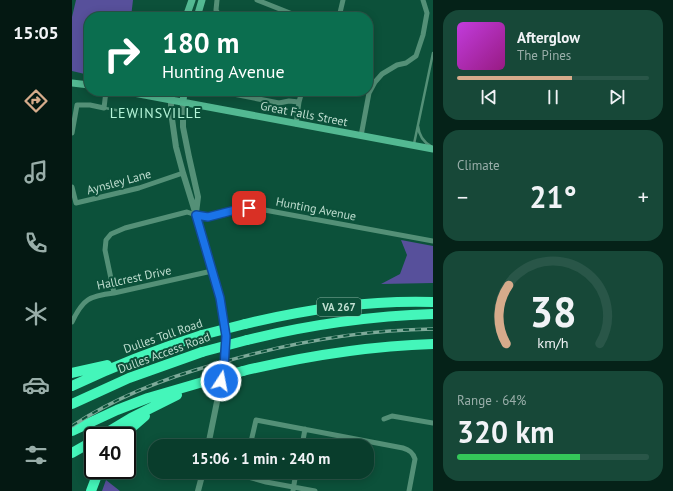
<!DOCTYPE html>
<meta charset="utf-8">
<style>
:root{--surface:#093d2c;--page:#174838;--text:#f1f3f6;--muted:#99aea9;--line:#295648;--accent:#d6ab8b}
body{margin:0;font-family:"PT Sans",sans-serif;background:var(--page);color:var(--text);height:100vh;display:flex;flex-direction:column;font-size:15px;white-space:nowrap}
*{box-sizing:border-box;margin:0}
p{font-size:13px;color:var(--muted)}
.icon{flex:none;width:22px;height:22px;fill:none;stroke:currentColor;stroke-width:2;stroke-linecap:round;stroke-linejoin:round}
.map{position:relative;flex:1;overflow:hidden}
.side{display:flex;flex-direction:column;gap:10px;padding:10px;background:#052218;width:240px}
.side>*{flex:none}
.banner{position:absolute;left:12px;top:12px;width:289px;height:84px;border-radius:16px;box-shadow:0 2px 10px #0003,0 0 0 1px var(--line);background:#0b6e4f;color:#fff;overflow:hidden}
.speed{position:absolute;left:12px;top:427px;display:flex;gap:8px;font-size:20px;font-weight:700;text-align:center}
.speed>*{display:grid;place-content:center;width:52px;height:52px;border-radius:50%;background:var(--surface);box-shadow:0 2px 10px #0003,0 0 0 1px var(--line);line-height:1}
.speed .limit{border:2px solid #111;border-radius:6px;background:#fff;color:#111}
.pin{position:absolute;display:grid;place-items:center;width:34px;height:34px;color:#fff;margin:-17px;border-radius:8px;box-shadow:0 2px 6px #0006}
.me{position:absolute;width:44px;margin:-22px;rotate:11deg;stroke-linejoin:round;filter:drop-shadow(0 0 3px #0008)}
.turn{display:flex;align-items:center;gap:14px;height:84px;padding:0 12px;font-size:18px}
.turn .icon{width:52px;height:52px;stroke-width:2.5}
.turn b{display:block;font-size:28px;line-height:34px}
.big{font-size:30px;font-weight:800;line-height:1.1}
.side .card{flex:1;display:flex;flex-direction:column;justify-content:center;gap:6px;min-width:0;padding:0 14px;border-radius:16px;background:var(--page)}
.side .dial{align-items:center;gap:0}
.dial svg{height:104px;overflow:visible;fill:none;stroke:var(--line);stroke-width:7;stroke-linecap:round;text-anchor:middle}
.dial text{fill:var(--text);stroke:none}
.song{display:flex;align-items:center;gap:12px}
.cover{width:48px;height:48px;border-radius:6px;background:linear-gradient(135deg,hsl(290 70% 55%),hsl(310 70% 35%))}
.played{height:4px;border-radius:2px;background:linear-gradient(90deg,var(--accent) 60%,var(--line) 60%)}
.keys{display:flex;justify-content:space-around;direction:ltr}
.heat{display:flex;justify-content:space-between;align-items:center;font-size:22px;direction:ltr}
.charge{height:6px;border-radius:3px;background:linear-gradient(90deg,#34c759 64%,var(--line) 0)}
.trip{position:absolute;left:76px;top:439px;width:226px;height:40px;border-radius:16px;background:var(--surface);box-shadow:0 2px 10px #0003,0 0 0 1px var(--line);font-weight:800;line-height:40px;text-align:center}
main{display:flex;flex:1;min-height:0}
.tab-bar{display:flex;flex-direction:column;width:72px;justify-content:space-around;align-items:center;background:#041812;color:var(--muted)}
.tab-bar .icon{width:28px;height:28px}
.tab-bar .on{color:var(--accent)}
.tab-bar b{font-size:18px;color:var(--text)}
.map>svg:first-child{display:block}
</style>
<main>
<nav class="tab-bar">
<b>15:05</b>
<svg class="icon on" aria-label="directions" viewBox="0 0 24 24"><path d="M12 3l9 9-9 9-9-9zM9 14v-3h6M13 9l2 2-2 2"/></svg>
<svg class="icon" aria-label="music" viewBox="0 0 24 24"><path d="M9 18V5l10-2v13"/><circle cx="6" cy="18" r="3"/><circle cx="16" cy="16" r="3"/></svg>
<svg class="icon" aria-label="phone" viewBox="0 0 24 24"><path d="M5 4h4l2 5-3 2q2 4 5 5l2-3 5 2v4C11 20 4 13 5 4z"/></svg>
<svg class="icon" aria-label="climate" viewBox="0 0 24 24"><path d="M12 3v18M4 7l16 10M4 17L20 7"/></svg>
<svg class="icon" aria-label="car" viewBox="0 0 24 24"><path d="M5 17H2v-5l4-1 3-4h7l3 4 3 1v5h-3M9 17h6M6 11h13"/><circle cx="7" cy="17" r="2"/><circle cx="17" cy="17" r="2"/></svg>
<svg class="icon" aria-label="filters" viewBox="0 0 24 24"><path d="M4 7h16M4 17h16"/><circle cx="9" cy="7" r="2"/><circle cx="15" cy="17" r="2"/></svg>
</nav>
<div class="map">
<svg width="361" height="491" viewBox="0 0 361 491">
<rect width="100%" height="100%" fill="#0c513a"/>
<!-- green -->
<path fill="#57509b" d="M4 0H61L59 17 43 15 42 17H17V75L0 71V17Z
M329 240 361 246V283L309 284 328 274 335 255Z
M34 480 48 491H30Z"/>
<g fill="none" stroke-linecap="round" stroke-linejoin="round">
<!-- service -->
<path stroke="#549077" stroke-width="2.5" d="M33 108 76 116
M346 126C347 135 351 142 359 146
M342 144 361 53"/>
<!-- minor -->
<path stroke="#549077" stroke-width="5" d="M145 0 144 10 148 17H149
M185 0 228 17
M267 17 271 0
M146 91 207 103 217 101 227 102
M224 124 227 102 230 91
M0 133 5 105H18L32 108 34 91
M289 136 297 93 303 82 310 74 325 65 334 63 344 56 351 35 355 13 351 0
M0 187 4 203 67 188 111 173
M42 293 33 250 34 240 39 234 53 228 115 212 124 215 136 217 167 209 177 208 187 209 361 241
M0 322C11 299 17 296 42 293L140 271
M312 419 320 416 361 423
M178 446 184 420 331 448C338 450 341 453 343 459L337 491
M230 446 233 429
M158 472 194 482 243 491
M221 491 224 472"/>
<!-- tertiary -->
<path stroke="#549077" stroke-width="6" d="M99 100V112L104 147 111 173 124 215 148 298 154 335V351L152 367 136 446
M111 102V127L117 157 126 197 124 213
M126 491 131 472"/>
<!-- secondary -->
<path stroke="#53b992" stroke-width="7" d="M114 17 120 0
M125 17 130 0
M0 83 17 85
M51 91 361 149
M99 100 100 91
M111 102 112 91"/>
<!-- motorway -->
<path stroke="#44f6ba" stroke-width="10" d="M173 324C235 309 298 300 361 302
M175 340C236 325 298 316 361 314
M171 371C234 356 297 346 361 344
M0 373 35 365
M0 386C42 366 86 349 130 335
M0 404 57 378 130 352
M0 431 45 410 76 398 148 377
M29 436 59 418 105 395
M50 436 73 416
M0 453 21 441
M19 491 27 470"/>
<defs>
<path id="rail" d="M0 426C44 397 93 378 144 364 216 343 286 330 361 329"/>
</defs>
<!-- rail casing -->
<use href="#rail" stroke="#7daa99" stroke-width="3.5"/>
<!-- rail -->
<use href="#rail" stroke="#0c513a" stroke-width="2" stroke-dasharray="6" stroke-linecap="butt"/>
<!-- motorway-bridge -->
<path stroke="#44f6ba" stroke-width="10" d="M130 335 173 324
M130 352 175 340
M148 377 171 371"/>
</g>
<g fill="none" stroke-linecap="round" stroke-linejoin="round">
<defs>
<path id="route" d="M149 381 152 367 154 336 148 298 124 215 136 217 167 209 177 208"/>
</defs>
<!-- route casing -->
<use href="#route" stroke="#114b97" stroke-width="10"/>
<!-- route -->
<use href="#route" stroke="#1a73e8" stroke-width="7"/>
</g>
<g text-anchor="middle" stroke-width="4" stroke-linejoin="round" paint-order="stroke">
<!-- shield labels -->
<rect fill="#0c513a" stroke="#89b4a3" stroke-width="1" x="245" y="298" width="44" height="18" rx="3"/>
<g font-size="11" font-weight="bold" fill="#bfded0">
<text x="267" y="311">VA 267</text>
</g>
<!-- street labels -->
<g font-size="12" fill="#bfded0" stroke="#0c513a">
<text transform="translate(232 114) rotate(11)" y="4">Great Falls Street</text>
<text transform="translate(47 182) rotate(-15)" y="4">Aynsley Lane</text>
<text transform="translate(244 209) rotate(11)" y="4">Hunting Avenue</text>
<text transform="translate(62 278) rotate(-12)" y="4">Hallcrest Drive</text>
<text transform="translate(91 336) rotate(-19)" y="4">Dulles Toll Road</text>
<text transform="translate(92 353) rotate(-20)" y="4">Dulles Access Road</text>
</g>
<!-- quarter labels -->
<g font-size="14" letter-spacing="1" fill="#b5f5d9" stroke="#0c513a">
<text x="84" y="118">LEWINSVILLE</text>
</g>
</g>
</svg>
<div class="speed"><div class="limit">40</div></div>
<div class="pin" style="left:177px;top:208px;background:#d93025"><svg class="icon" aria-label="arrive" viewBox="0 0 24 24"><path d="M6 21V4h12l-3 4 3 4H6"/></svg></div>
<svg class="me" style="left:149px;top:381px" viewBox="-20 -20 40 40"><circle r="17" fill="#1a73e8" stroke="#fff" stroke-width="3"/><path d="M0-11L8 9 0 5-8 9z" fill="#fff"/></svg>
<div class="trip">15:06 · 1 min · 240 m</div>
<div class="banner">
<div class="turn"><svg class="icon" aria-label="right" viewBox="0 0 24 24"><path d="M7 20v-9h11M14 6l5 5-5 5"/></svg><div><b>180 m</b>Hunting Avenue</div></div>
</div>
</div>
<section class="side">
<div class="card">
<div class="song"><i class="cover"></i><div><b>Afterglow</b><p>The Pines</p></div></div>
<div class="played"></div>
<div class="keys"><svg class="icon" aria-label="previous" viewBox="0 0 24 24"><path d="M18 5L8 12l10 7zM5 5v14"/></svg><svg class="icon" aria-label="pause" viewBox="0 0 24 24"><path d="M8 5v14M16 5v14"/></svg><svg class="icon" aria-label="next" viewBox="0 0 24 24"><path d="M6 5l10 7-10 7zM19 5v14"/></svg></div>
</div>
<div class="card"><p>Climate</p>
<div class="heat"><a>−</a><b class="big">21°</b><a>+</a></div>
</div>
<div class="card dial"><svg viewBox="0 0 100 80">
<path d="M14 69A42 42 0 1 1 86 69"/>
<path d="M14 69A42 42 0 0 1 16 24" stroke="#d6ab8b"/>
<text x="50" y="56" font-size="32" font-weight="700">38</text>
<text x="50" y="72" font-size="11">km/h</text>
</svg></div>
<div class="card"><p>Range · 64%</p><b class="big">320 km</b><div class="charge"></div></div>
</section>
</main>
